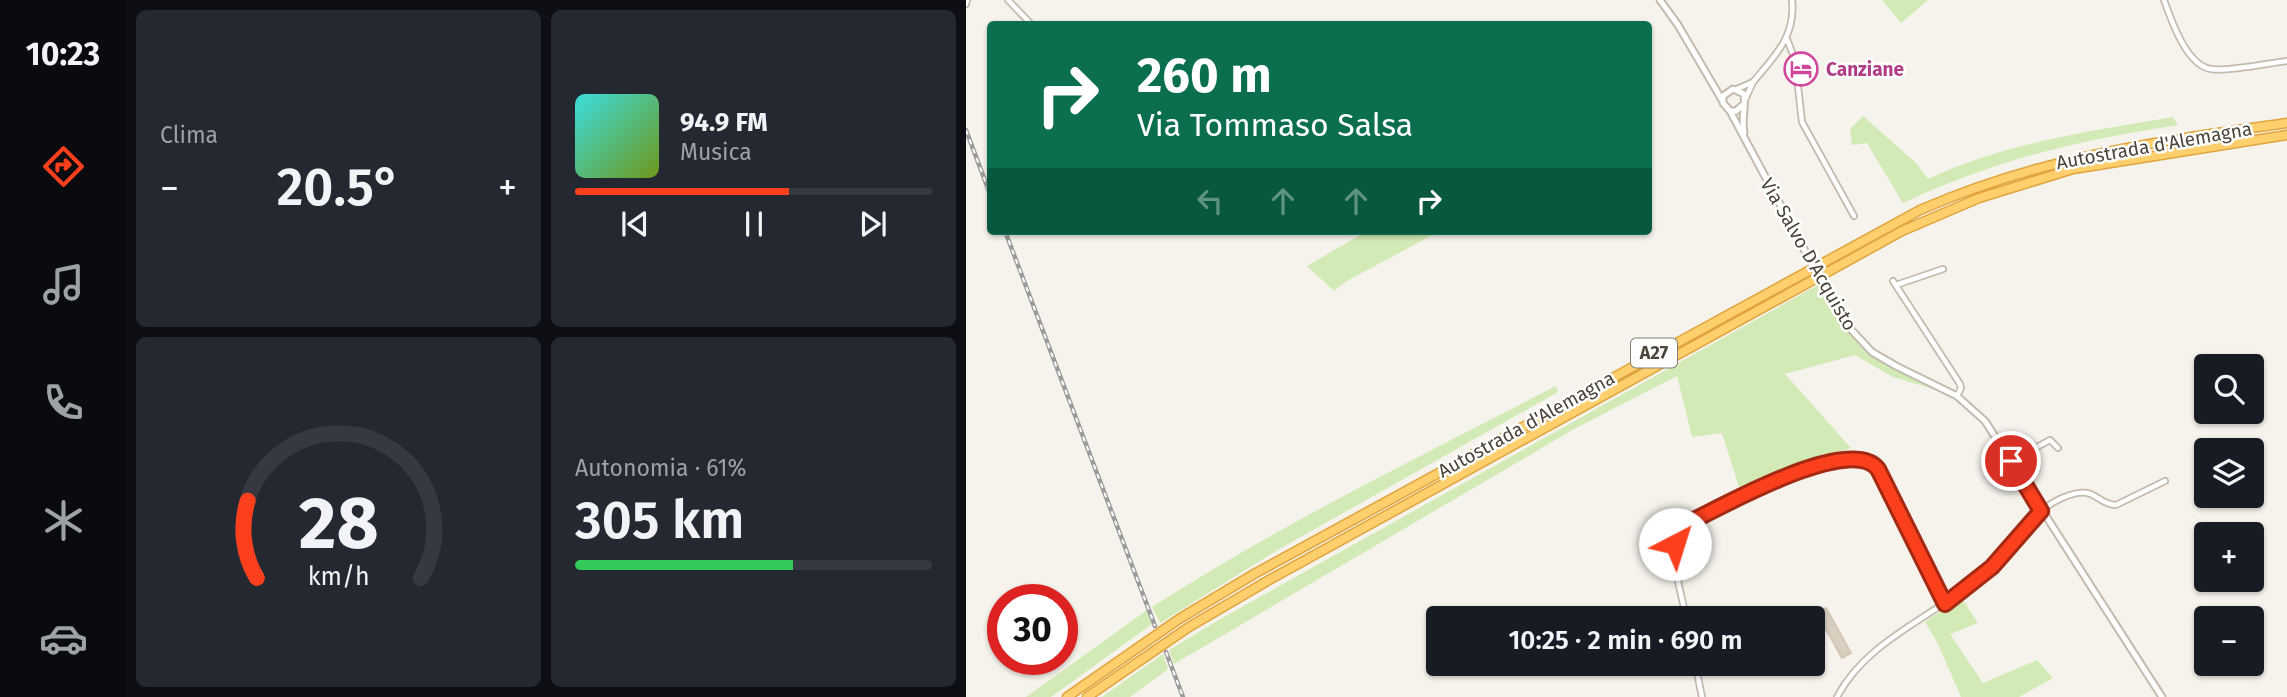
<!DOCTYPE html>
<html lang="it">
<meta charset="utf-8">
<style>
:root{--surface:#171b24;--page:#242831;--text:#f1f3f6;--muted:#9ea1a6;--line:#363941;--accent:#fc3f1d}
body{margin:0;font-family:"Fira Sans",sans-serif;background:var(--page);color:var(--text);height:100vh;display:flex;flex-direction:column;font-size:26px;white-space:nowrap}
*{box-sizing:border-box;margin:0}
p{font-size:23px;color:var(--muted)}
.icon{flex:none;width:38px;height:38px;fill:none;stroke:currentColor;stroke-width:2;stroke-linecap:round;stroke-linejoin:round}
.map{position:relative;flex:1;overflow:hidden}
.panel{display:flex;flex-direction:column;gap:10px;padding:10px;background:#0d0f14;width:840px}
.panel>*{flex:none}
.guide{position:absolute;left:21px;top:21px;width:665px;height:214px;border-radius:7px;box-shadow:0 2px 5px #0004;background:#0b6e4f;color:#fff;overflow:hidden}
.fabs{position:absolute;left:1228px;top:354px;display:grid;gap:14px}
.fabs a{display:grid;place-items:center;width:70px;height:70px;border-radius:7px;background:var(--surface);box-shadow:0 2px 5px #0004;font-size:35px}
.speed{position:absolute;left:21px;top:584px;display:flex;gap:14px;font-size:35px;font-weight:700;text-align:center}
.speed>*{display:grid;place-content:center;width:91px;height:91px;border-radius:50%;background:var(--surface);box-shadow:0 2px 5px #0004;line-height:1}
.speed .limit{border:10px solid #d22;background:#fff;color:#111}
.pin{position:absolute;display:grid;place-items:center;width:60px;height:60px;color:#fff;margin:-30px;border:4px solid #fff;border-radius:50%;box-shadow:0 2px 7px #0007}
.me{position:absolute;width:77px;margin:-38px;rotate:40deg;stroke-linejoin:round;filter:drop-shadow(0 0 5px #0008)}
.turn{display:flex;align-items:center;gap:24px;height:147px;padding:0 35px;font-size:32px}
.turn .icon{width:91px;height:91px;stroke-width:2.5}
.turn b{display:block;font-size:49px;line-height:60px}
.lanes{display:flex;align-items:center;height:66px;padding:0 35px;background:#0003;justify-content:center;gap:35px;direction:ltr}
.lanes .off{opacity:.35}
.big{font-size:52px;font-weight:600;line-height:1.1}
.panel .tile{flex:1;display:flex;flex-direction:column;justify-content:center;gap:10px;min-width:0;padding:0 24px;border-radius:10px;background:var(--page)}
.panel .dial{align-items:center;gap:0}
.dial svg{height:182px;overflow:visible;fill:none;stroke:var(--line);stroke-width:7;stroke-linecap:round;text-anchor:middle}
.dial text{fill:var(--text);stroke:none}
.song{display:flex;align-items:center;gap:21px}
.cover{width:84px;height:84px;border-radius:10px;background:linear-gradient(135deg,hsl(180 70% 55%),hsl(80 70% 35%))}
.played{height:7px;border-radius:4px;background:linear-gradient(90deg,var(--accent) 60%,var(--line) 60%)}
.keys{display:flex;justify-content:space-around;direction:ltr}
.heat{display:flex;justify-content:space-between;align-items:center;font-size:38px;direction:ltr}
.charge{height:10px;border-radius:5px;background:linear-gradient(90deg,#34c759 61%,var(--line) 0)}
.panel .tiles{flex:1;display:grid;gap:10px;grid-template-columns:repeat(2,1fr)}
.trip{position:absolute;left:460px;top:606px;width:399px;height:70px;border-radius:7px;background:var(--surface);box-shadow:0 2px 5px #0004;font-weight:600;line-height:70px;text-align:center}
main{display:flex;flex:1;min-height:0}
.tab-bar{display:flex;flex-direction:column;width:126px;justify-content:space-around;align-items:center;background:#090b0e;color:var(--muted)}
.tab-bar .icon{width:49px;height:49px}
.tab-bar .on{color:var(--accent)}
.tab-bar b{font-size:32px;color:var(--text)}
.map>svg:first-child{display:block}
</style>
<main>
<nav class="tab-bar">
<b>10:23</b>
<svg class="icon on" aria-label="directions" viewBox="0 0 24 24"><path d="M12 3l9 9-9 9-9-9zM9 14v-3h6M13 9l2 2-2 2"/></svg>
<svg class="icon" aria-label="music" viewBox="0 0 24 24"><path d="M9 18V5l10-2v13"/><circle cx="6" cy="18" r="3"/><circle cx="16" cy="16" r="3"/></svg>
<svg class="icon" aria-label="phone" viewBox="0 0 24 24"><path d="M5 4h4l2 5-3 2q2 4 5 5l2-3 5 2v4C11 20 4 13 5 4z"/></svg>
<svg class="icon" aria-label="climate" viewBox="0 0 24 24"><path d="M12 3v18M4 7l16 10M4 17L20 7"/></svg>
<svg class="icon" aria-label="car" viewBox="0 0 24 24"><path d="M5 17H2v-5l4-1 3-4h7l3 4 3 1v5h-3M9 17h6M6 11h13"/><circle cx="7" cy="17" r="2"/><circle cx="17" cy="17" r="2"/></svg>
</nav>
<section class="panel">
<div class="tiles">
<div class="tile"><p>Clima</p>
<div class="heat"><a>−</a><b class="big">20.5°</b><a>+</a></div>
</div>
<div class="tile">
<div class="song"><i class="cover"></i><div><b>94.9 FM</b><p>Musica</p></div></div>
<div class="played"></div>
<div class="keys"><svg class="icon" aria-label="previous" viewBox="0 0 24 24"><path d="M18 5L8 12l10 7zM5 5v14"/></svg><svg class="icon" aria-label="pause" viewBox="0 0 24 24"><path d="M8 5v14M16 5v14"/></svg><svg class="icon" aria-label="next" viewBox="0 0 24 24"><path d="M6 5l10 7-10 7zM19 5v14"/></svg></div>
</div>
<div class="tile dial"><svg viewBox="0 0 100 80">
<path d="M14 69A42 42 0 1 1 86 69"/>
<path d="M14 69A42 42 0 0 1 10 35" stroke="#fc3f1d"/>
<text x="50" y="56" font-size="32" font-weight="700">28</text>
<text x="50" y="72" font-size="11">km/h</text>
</svg></div>
<div class="tile"><p>Autonomia · 61%</p><b class="big">305 km</b><div class="charge"></div></div>
</div>
</section>
<div class="map">
<svg width="1321" height="697" viewBox="0 0 1321 697">
<rect width="100%" height="100%" fill="#f6f3ec"/>
<!-- green -->
<path fill="#d2eab5" d="M916 0H962L935 23Z
M897 116 950 163 962 179C1039 143 1124 131 1207 117L1212 125C1110 141 1031 159 937 203L901 143 886 145 884 129Z
M401 231H474L379 282 368 291 341 266Z
M852 285 877 327 906 355 984 394 927 377 889 355 819 374 885 448 773 487 756 433 726 437 711 376 608 429 208 664 203 650 251 621Z
M590 386 592 392 315 548 194 623 186 607C315 524 454 457 590 386Z
M995 597 1012 623 984 634 1017 683 1071 660 1087 678 1053 697H995L972 644 959 622Z
M181 610 186 624 85 697H60Z
M197 654 202 669 164 697H136Z"/>
<!-- building -->
<path fill="#d8cfc1" stroke="#d3c7b4" stroke-width="2" d="M860 608 885 653 876 658 851 613Z"/>
<g fill="none" stroke-linecap="round" stroke-linejoin="round">
<defs>
<path id="minor" d="M42 0 65 24
M1198 0C1205 20 1221 66 1245 69 1261 72 1303 63 1321 61
M0 4 1 0
M821 39 829 60 836 122 888 216
M787 82C809 56 830 36 826 0
M771 89 787 82 779 100
M927 281 994 384 995 388 991 396
M930 285 977 269
M1045 461 1084 440 1092 448
M720 618C716 592 699 550 716 528 748 507 863 449 899 459 904 460 908 464 912 469L979 604
M729 663 736 697
M871 697C903 636 977 614 1024 568 1047 546 1065 511 1096 498 1131 483 1128 504 1150 505L1199 481"/>
<path id="tertiary" d="M694 0 712 25 756 100
M764 111 839 251
M778 133C775 120 780 107 778 94L767 89 757 96V103L764 111H770L778 104
M862 294 878 322 906 352 930 366 991 396 1019 421 1196 697"/>
<path id="motorway" d="M101 697 213 619 288 574 954 210C1078 156 1189 142 1321 123
M121 697 223 627 303 580 936 231 1013 198 1107 169 1321 135"/>
</defs>
<!-- minor casing -->
<use href="#minor" stroke="#c2bbae" stroke-width="8"/>
<!-- tertiary casing -->
<use href="#tertiary" stroke="#c2bbae" stroke-width="9"/>
<!-- motorway casing -->
<use href="#motorway" stroke="#e0a43c" stroke-width="11"/>
<!-- minor -->
<use href="#minor" stroke="#fff" stroke-width="4.5"/>
<!-- tertiary -->
<use href="#tertiary" stroke="#fff" stroke-width="5"/>
<!-- motorway -->
<use href="#motorway" stroke="#ffcf6e" stroke-width="8"/>
<defs>
<path id="rail" d="M0 130 24 194
M39 231 189 626
M200 652 217 697"/>
</defs>
<!-- rail casing -->
<use href="#rail" stroke="#9a9a9a" stroke-width="4.5"/>
<!-- rail -->
<use href="#rail" stroke="#fff" stroke-width="2" stroke-dasharray="5" stroke-linecap="butt"/>
<defs>
<path id="tertiary-bridge" d="M839 251 862 294"/>
</defs>
<!-- tertiary-bridge casing -->
<use href="#tertiary-bridge" stroke="#c2bbae" stroke-width="9" stroke-linecap="butt"/>
<!-- tertiary-bridge -->
<use href="#tertiary-bridge" stroke="#fff" stroke-width="5"/>
</g>
<g fill="none" stroke-linecap="round" stroke-linejoin="round">
<defs>
<path id="route" d="M709 544C711 531 717 527 728 520 761 504 885 434 912 469L979 604 1026 567 1075 511 1045 461"/>
</defs>
<!-- route casing -->
<use href="#route" stroke="#a42913" stroke-width="18"/>
<!-- route -->
<use href="#route" stroke="#fc3f1d" stroke-width="12"/>
</g>
<!-- icons -->
<defs>
<symbol id="hotel-ring" viewBox="-11 -11 22 22"><circle r="9.5" fill="#fff" stroke="#d1479c" stroke-width="1.5"/><path d="M-6-4.5h1.5V1H6V5H4.5V3h-9V5H-6ZM-4 0a1.8 1.8 0 1 1 3.6 0ZM.5 0V-2.5h3Q6-2.5 6 0Z" fill="#d1479c"/></symbol>
</defs>
<g fill-rule="evenodd">
<use href="#hotel-ring" x="816" y="50" width="38" height="38"/>
</g>
<g text-anchor="middle" stroke-width="5" stroke-linejoin="round" paint-order="stroke">
<!-- shield labels -->
<rect fill="#fff" stroke="#817c74" stroke-width="2" x="665" y="338.5" width="46" height="29" rx="5"/>
<g font-size="18" font-weight="bold" fill="#4b4439">
<text x="688" y="359">A27</text>
</g>
<!-- hotel labels -->
<g font-size="19" font-weight="bold" fill="#b23c85" stroke="#fff" text-anchor="start">
<text x="860" y="76">Canziane</text>
</g>
<!-- street labels -->
<g font-size="19" fill="#4b4439" stroke="#fff">
<text transform="translate(1188 145) rotate(-10)" y="7">Autostrada d'Alemagna</text>
<text transform="translate(843 254) rotate(60)" y="7">Via Salvo D'Acquisto</text>
<text transform="translate(560 424) rotate(-29)" y="7">Autostrada d'Alemagna</text>
</g>
</g>
</svg>
<div class="fabs">
<a><svg class="icon" aria-label="search" viewBox="0 0 24 24"><circle cx="10" cy="10" r="6"/><path d="M15 15l6 6"/></svg></a>
<a><svg class="icon" aria-label="layers" viewBox="0 0 24 24"><path d="M12 4l9 5-9 5-9-5zM3 14l9 5 9-5"/></svg></a>
<a>+</a>
<a>−</a>
</div>
<div class="speed"><div class="limit">30</div></div>
<div class="pin" style="left:1045px;top:461px;background:#d93025"><svg class="icon" aria-label="arrive" viewBox="0 0 24 24"><path d="M6 21V4h12l-3 4 3 4H6"/></svg></div>
<svg class="me" style="left:709px;top:544px" viewBox="-20 -20 40 40"><circle r="19" fill="#fff"/><path d="M0-13L10 11 0 6-10 11z" fill="#fc3f1d"/></svg>
<div class="trip">10:25 · 2 min · 690 m</div>
<div class="guide">
<div class="turn"><svg class="icon" aria-label="right" viewBox="0 0 24 24"><path d="M7 20v-9h11M14 6l5 5-5 5"/></svg><div><b>260 m</b>Via Tommaso Salsa</div></div>
<div class="lanes"><svg class="icon off" aria-label="left" viewBox="0 0 24 24"><path d="M17 20v-9H6M10 6l-5 5 5 5"/></svg><svg class="icon off" aria-label="ahead" viewBox="0 0 24 24"><path d="M12 20V5M6 11l6-6 6 6"/></svg><svg class="icon off" aria-label="ahead" viewBox="0 0 24 24"><path d="M12 20V5M6 11l6-6 6 6"/></svg><svg class="icon" aria-label="right" viewBox="0 0 24 24"><path d="M7 20v-9h11M14 6l5 5-5 5"/></svg></div>
</div>
</div>
</main>
